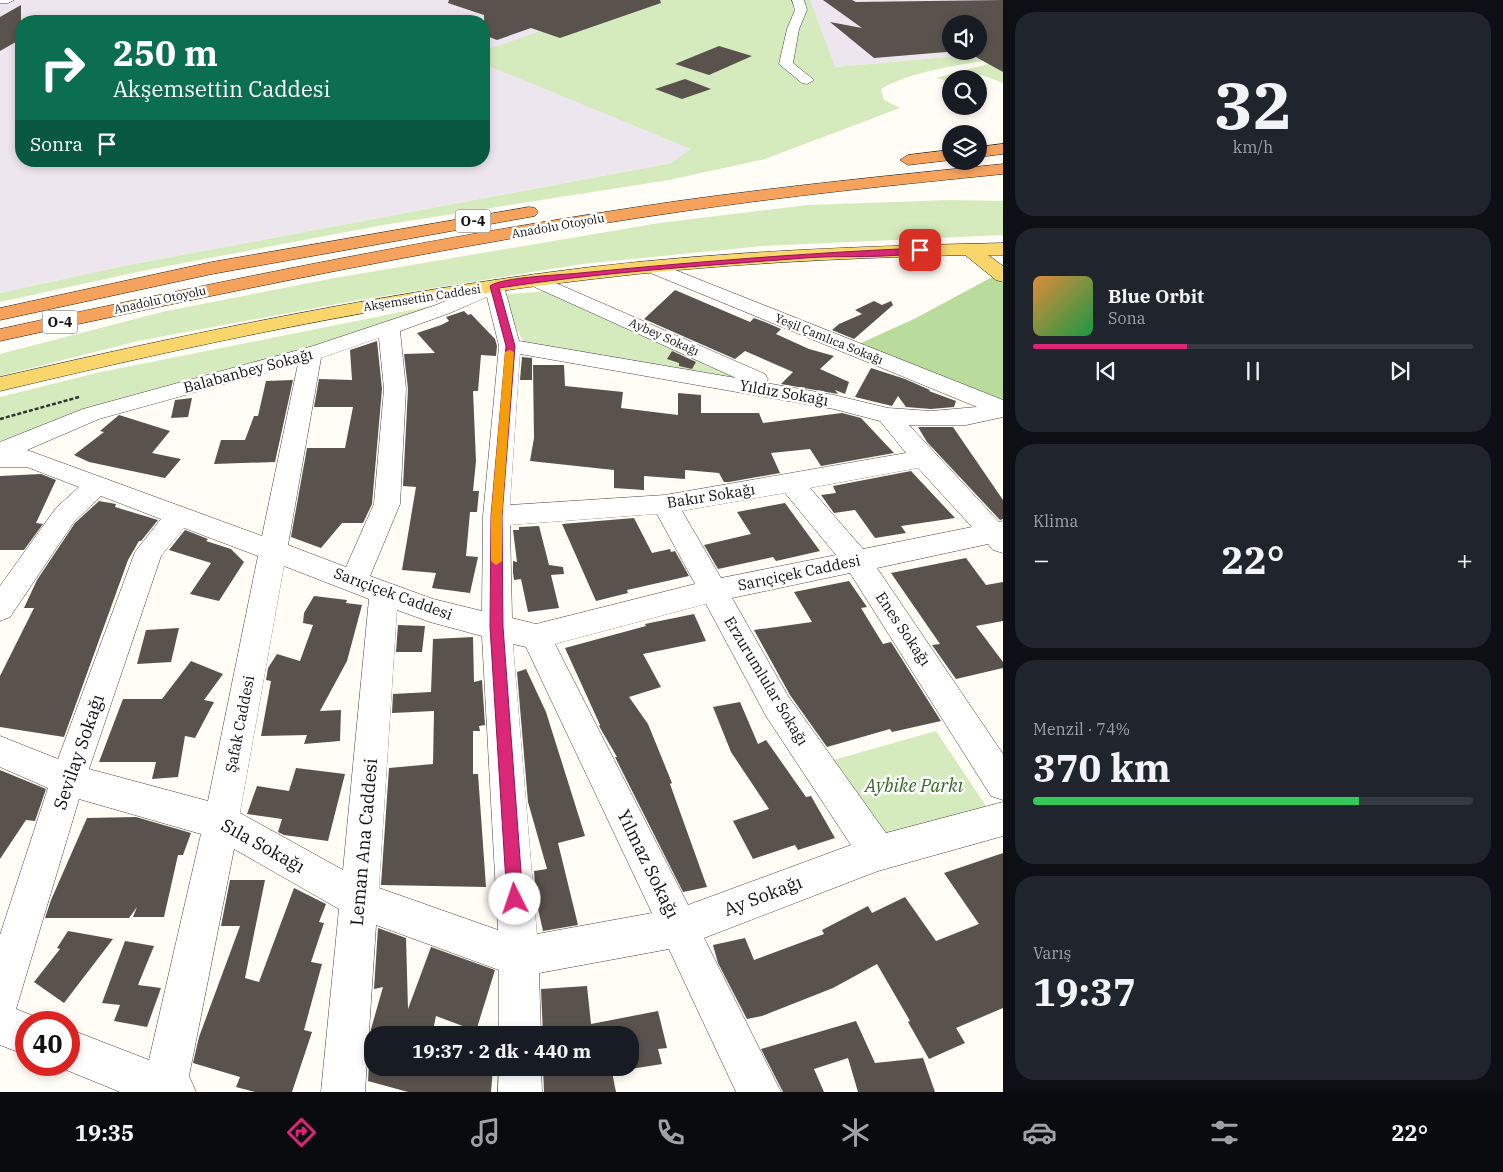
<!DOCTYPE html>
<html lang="tr">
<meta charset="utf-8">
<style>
:root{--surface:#171b24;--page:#20242c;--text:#f1f3f6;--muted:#9ea1a6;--line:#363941;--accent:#db2777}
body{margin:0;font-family:"IBM Plex Serif",serif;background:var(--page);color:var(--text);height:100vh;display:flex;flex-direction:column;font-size:19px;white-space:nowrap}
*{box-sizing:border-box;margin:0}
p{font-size:16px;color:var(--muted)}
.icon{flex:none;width:28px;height:28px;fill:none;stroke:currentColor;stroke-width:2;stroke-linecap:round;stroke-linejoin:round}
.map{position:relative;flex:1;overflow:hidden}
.panel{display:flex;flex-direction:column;gap:12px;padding:12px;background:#0d0f14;width:500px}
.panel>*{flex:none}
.hud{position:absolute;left:15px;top:15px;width:475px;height:152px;border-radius:20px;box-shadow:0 2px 8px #0003;background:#0b6e4f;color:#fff;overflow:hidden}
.controls{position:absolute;left:942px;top:15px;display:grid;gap:10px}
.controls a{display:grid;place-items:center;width:45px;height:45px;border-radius:50%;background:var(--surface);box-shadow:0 2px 8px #0003;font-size:25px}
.speed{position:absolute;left:15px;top:1011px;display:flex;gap:10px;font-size:25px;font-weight:700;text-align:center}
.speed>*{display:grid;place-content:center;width:65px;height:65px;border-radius:50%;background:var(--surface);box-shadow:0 2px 8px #0003;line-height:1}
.speed .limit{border:8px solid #d22;background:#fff;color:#111}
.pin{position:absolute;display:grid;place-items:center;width:42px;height:42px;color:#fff;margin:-21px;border-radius:10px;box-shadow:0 2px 8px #0006}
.me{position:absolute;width:55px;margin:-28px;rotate:356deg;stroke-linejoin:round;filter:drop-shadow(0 0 4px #0008)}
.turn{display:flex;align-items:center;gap:18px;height:105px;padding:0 15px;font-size:22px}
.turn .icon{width:65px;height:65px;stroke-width:2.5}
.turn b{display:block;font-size:35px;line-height:42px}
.then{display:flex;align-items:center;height:48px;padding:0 15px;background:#0003;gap:10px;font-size:19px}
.big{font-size:38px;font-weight:700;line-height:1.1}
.panel .card{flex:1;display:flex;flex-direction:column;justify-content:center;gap:8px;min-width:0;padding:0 18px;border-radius:20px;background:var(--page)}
.panel .dial{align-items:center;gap:0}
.dial b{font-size:65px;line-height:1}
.song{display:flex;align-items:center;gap:15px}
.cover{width:60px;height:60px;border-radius:8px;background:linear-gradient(135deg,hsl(30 70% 55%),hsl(140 70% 35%))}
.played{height:5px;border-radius:2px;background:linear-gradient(90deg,var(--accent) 35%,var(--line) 35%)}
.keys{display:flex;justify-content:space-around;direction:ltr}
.heat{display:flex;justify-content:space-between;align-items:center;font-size:28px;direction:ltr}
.charge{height:8px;border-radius:4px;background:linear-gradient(90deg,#34c759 74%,var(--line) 0)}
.trip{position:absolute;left:364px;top:1026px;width:275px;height:50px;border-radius:20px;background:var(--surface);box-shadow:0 2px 8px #0003;font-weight:700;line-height:50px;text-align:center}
.tab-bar{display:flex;height:80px;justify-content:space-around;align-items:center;background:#090b0e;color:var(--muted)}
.tab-bar .icon{width:35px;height:35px}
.tab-bar .current{color:var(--accent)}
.tab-bar b{font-size:22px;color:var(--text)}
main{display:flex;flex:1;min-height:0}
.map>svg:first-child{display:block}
</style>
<main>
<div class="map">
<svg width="1003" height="1092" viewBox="0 0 1003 1092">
<rect width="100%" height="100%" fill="#fffdf5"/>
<!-- industrial -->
<path fill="#eee6ef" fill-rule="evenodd" d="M0 0H1003V52L835 67 671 163 118 267 0 293ZM21 21H484V161H21ZM951 24H979V51H951Z"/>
<!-- green -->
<path fill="#d5ebbd" d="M628 0H810L835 67 1003 52V59C973 61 905 73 881 89L884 100 900 108 765 159 669 180 383 225 147 270 0 302V293L118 267 671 163 691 149 484 64V51Z
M1003 63V83L982 75 947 81 936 78 988 64Z
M950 200 1003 201V235L762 246 582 264 353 301 138 341 0 376V354L166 311 335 278 659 223 808 205Z
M547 291 749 380 524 343 499 295Z
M431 306 432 309 388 325 96 408 0 441V397L101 372Z
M936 731 990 812 891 843 823 763Z"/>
<!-- forest -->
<path fill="#b9dc9c" d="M994 276 1003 284V411L850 348 916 318Z"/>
<!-- building -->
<path fill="#5a524d" d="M449 0H660L661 3 560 38 531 28 497 40 484 35V15L448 3Z
M823 0H852L856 2 1003 0V72L965 51H979V24H951V51H958L874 58 830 22 862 28Z
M21 5V39L0 51V17Z
M719 46 752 56 709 75 675 64Z
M685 79 711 89 682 99 655 89Z
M675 290 750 322 754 318 765 322 781 329 776 334 809 349 834 356 820 369 849 382 845 394 835 390 838 394 781 384 793 372 745 351 735 359 644 319Z
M874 301 882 305 891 301 893 305 854 339 832 330 839 324 862 314 855 310Z
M464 311 468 315 471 314 495 339 497 346 496 356 481 355 478 391H473L476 461 473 491H479L477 512H470L466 556 478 557 470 593 432 588 436 573 402 570 416 487 403 486 408 389 404 354 435 353 417 333 441 325 449 321 446 317Z
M377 341 382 389 372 504 363 523H342L321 548 291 537 307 448H345L353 407H314L319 379 352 380 350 350Z
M672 351 696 362 692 369 679 366V363L667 359Z
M522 357 532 358V380H520Z
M533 365H564L565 386 623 392 621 408 678 415V393L701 395V413H759L763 423 842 413 861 418 894 453 821 466 810 449 771 453 780 473 729 482H724L719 473 685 470V479L644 476V490L614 488V470L530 461 534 438Z
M871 368 905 379 930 390 929 391 956 401 954 407 931 409 906 407 898 396 892 406 855 397Z
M293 380 275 462 214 464 221 440H245L254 416H258L266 381Z
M192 398 188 417 171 418 175 400Z
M119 415 170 431 152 453 181 459 165 478 89 462 74 455 104 432 100 431Z
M918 427H953L1003 500V519L1000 520 927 442Z
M911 471 955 518 901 526 906 533 875 538 855 510 834 513 821 495 836 493 833 486Z
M41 474 56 480 36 523 43 524 24 550H0V476Z
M99 501 116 504 115 507 158 520 141 541H139L128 560 64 737 0 727V676L34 608H24L37 580 75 523Z
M785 503 820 551 776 561 773 557 718 569 704 545 751 534 737 512Z
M634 518 652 553 670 549 671 552 675 551 689 576 627 590 628 593 596 601 562 524Z
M539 526 549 565 563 567 564 574 551 575 559 608 528 612 521 579 514 580 513 573V561L517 562 513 530H519V527Z
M185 530 208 539 206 541 231 549 244 562 219 601 190 594 211 563 169 550Z
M966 558 986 585 1003 582V621L976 626 1003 662V668L956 679 932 645 940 644 891 573Z
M849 581 867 607 861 608 883 644 891 642 941 721 892 732 890 729 827 747 790 695 754 630 812 622 794 592Z
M314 596 347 600 346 603 362 605 347 661 320 711 341 710 340 741 304 744 307 735 261 736 271 681 266 680 268 668 277 654 300 661 313 625 303 623 304 613Z
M694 614 706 641 643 654 661 687 629 697 648 724 672 783 670 784 707 887 683 892 615 757H617L599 726 600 725 565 648 646 626 645 624Z
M398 625 425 626 422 652H396Z
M179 628 171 662 137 664 146 630Z
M473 637 474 682 482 680 485 725 479 726 480 731H473V774H478L486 887 381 885 389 768 433 764 434 711 392 713 393 694 431 692 433 639Z
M191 661 223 674 204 700 214 702 195 738 185 736 178 777 152 779 156 762H99L123 699H162Z
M526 669 546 712 585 836 558 843 578 925 543 931 536 900 534 871 547 869 528 802 517 672Z
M740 702 758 744 766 740 806 797 811 796 835 838 798 850 795 845 753 859 733 821 769 809 731 752 713 707Z
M296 768 345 774 328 841 284 835 278 832 282 819 247 814 257 786 289 791Z
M0 770 46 789 35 821 26 820 0 859Z
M136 817 191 833 183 855H178L164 917H133L137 907 129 918H45L51 900 87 818Z
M1003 853V1008L956 1028 965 1043 929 1059 908 1022 910 1021 877 964 833 988 762 1016 747 1019 718 963 713 945 745 938 754 960 824 934 822 930 868 906 872 913 905 897 936 941 979 924 944 873Z
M230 880H265L245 978 259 982 294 888 326 904 319 922 324 923 311 962 322 964 304 1030 312 1032 292 1092H255L236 1087 240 1077 193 1063 199 1037 240 926H221Z
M378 928 406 938 408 1009 431 947 495 970 476 1031 436 1016 432 1035H372V1068H493L491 1092H408L368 1081 371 1029 383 987 374 989Z
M68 931 113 939 64 1003 34 982 60 949 57 948Z
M125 941 154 946 138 985 161 988 147 1027 114 1021 120 1005 102 1003Z
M587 986 591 1024 658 1011 667 1048 658 1049 662 1064 612 1072 616 1092H544L543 1068H630V1035H543L541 989Z
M856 1021 875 1063 923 1058 935 1092H858L848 1058 814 1069 824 1092H783L761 1049Z"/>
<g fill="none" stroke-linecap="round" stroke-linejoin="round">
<defs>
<path id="minor" d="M0 0H14L8 3H0Z
M792 0H804L807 10 799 29 793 63 814 80 807 84 802 83 779 64 787 29 795 10Z
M655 262 1003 400V417L966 425H909L999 522 1003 521V553L993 550 988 544 877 568 1003 754V800L991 796 850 573 732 598 788 696 886 833 1003 802V836L878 871 704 938 781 1092H736L669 949 539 973 541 1035H499V970L376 925 365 1092H321L339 909 234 849 189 1076 196 1092H120L54 1065H69V1029L149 1060 201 834 79 799 16 1009 41 1019 42 1022H26V1055L0 1045V935L48 788 0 767V736L58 759 135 552 161 519 101 496 74 522 10 617 0 621V586L56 508 79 487 27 467H0V442L83 409 313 346 436 305 494 280 501 282 504 286 519 341 736 378 528 284 525 280 528 276 535 274 765 374 768 379 766 383 834 395 888 408 931 411 977 407 648 272 645 268 648 264ZM487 297 499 346 483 516 482 611 433 599 370 576 400 504 406 389 400 331 450 313ZM379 338 384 389 374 504 346 567 288 545 321 358ZM520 354 834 409 880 421 906 453 665 495 510 505ZM298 364 262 536 27 450 99 419ZM918 468 972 527 863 549 810 488ZM785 493 836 555 721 578 682 511ZM657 514 695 584 536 624 512 618 510 525ZM184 528 258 556 208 801 89 769 161 556ZM284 566 369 599 343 870 240 813ZM706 604 766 716 851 845 688 905 555 644ZM397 610 430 622 482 636 498 930 379 888ZM513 644 526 647 652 913 537 934Z
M499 1068H541L542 1092H498Z"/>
<path id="major" d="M1003 243V255H988L1003 266V282L996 280 965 255C841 258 716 264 593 279 393 302 196 344 0 391V377C195 332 392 291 591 267 728 251 866 246 1003 243Z"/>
<path id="highway" d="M1003 144V154L979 157V147Z
M951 150V160L908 165 900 160 908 155Z
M1003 164V174C894 185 786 196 678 212 450 245 225 292 0 341V329C225 280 450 234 678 201 786 186 894 175 1003 164Z
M529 207 535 208 538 212 535 216 212 274 0 320V308L212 262Z"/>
</defs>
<!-- minor casing -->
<use href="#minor" stroke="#444" stroke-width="1"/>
<!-- major casing -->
<use href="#major" stroke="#222" stroke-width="1"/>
<!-- highway casing -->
<use href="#highway" stroke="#222" stroke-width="1"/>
<!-- path -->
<path stroke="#333" stroke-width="2.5" stroke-dasharray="4 2" stroke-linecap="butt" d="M0 419 79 397"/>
<!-- minor -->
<use href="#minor" fill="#fff" fill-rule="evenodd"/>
<!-- major -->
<use href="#major" fill="#f9d66b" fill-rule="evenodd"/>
<!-- highway -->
<use href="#highway" fill="#f5a25d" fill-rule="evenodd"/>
</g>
<!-- route -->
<path fill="#db2777" stroke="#8e194d" d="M920 248 923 249V252C888 259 841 255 805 258 703 266 600 272 499 288L515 346 502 516 503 627 523 899 521 905 515 907 510 905 507 899 490 627 491 516 506 346 490 286C502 277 562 275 580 273 693 262 806 253 920 248Z"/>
<!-- slow -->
<path fill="#f59e0b" d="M510 350 514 352 502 516V561L496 565 491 561V516L505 352Z"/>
<g text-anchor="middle" stroke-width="5" stroke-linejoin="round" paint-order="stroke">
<!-- far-street labels -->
<g font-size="12" fill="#111" stroke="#fff">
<text transform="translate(558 226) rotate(-10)" y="4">Anadolu Otoyolu</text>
<text transform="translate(422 298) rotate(-9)" y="4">Akşemsettin Caddesi</text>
<text transform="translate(160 300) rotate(-12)" y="4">Anadolu Otoyolu</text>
<text transform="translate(664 337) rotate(24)" y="4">Aybey Sokağı</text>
<text transform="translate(829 339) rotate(22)" y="4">Yeşil Çamlıca Sokağı</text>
</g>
<!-- shield labels -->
<g fill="#fff" stroke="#585858" stroke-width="1">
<rect x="455.5" y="209.5" width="35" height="23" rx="4"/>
<rect x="42.5" y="310.5" width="35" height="23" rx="4"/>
</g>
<g font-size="14" font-weight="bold" fill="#111">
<text x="473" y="226">O-4</text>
<text x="60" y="327">O-4</text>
</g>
<!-- street labels -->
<g font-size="15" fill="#111" stroke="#fff">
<text transform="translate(248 371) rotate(-15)" y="5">Balabanbey Sokağı</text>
<text transform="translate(784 393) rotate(10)" y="5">Yıldız Sokağı</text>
<text transform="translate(711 496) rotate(-9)" y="5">Bakır Sokağı</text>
<text transform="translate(799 573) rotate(-12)" y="5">Sarıçiçek Caddesi</text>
<text transform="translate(393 594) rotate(20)" y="5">Sarıçiçek Caddesi</text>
<text transform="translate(903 629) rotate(56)" y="5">Enes Sokağı</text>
<text transform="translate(766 681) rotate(59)" y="5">Erzurumlular Sokağı</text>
<text transform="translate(240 724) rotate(-79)" y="5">Şafak Caddesi</text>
</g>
<!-- near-street labels -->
<g font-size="18" fill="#111" stroke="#fff">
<text transform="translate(79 752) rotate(-71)" y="6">Sevilay Sokağı</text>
<text transform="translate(364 842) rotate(-85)" y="6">Leman Ana Caddesi</text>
<text transform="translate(263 846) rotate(29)" y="6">Sıla Sokağı</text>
<text transform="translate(648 864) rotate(64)" y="6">Yılmaz Sokağı</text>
<text transform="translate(763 896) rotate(-21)" y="6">Ay Sokağı</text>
</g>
<!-- near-park labels -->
<g font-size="18" font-style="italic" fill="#2f6b1f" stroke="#fff">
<text x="914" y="792">Aybike Parkı</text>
</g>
</g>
</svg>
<div class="controls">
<a><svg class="icon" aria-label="sound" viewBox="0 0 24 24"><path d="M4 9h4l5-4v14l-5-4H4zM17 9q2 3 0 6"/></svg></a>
<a><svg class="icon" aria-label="search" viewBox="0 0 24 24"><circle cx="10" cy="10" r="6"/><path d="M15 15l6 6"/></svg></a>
<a><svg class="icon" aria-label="layers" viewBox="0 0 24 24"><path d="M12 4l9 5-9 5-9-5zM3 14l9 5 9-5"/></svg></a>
</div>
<div class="speed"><div class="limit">40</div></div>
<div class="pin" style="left:920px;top:250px;background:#d93025"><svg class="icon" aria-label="arrive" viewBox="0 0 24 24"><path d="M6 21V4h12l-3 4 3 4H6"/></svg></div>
<svg class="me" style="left:515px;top:899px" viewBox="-20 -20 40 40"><circle r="19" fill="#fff"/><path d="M0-13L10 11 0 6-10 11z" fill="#db2777"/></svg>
<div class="trip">19:37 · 2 dk · 440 m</div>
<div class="hud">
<div class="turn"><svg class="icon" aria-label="right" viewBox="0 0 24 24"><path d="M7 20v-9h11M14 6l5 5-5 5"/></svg><div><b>250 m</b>Akşemsettin Caddesi</div></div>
<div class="then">Sonra<svg class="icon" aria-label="arrive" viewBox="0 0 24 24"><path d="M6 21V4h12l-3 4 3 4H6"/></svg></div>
</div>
</div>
<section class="panel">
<div class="card dial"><b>32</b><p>km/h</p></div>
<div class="card">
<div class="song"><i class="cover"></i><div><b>Blue Orbit</b><p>Sona</p></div></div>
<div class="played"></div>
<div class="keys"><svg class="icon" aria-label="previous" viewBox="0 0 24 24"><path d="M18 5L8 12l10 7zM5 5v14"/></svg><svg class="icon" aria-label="pause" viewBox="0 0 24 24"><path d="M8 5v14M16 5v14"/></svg><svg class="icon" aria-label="next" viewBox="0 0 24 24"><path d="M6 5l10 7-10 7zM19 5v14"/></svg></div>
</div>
<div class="card"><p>Klima</p>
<div class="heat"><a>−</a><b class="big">22°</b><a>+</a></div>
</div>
<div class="card"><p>Menzil · 74%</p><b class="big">370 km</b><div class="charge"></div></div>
<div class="card"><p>Varış</p><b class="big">19:37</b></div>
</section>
</main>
<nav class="tab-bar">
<b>19:35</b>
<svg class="icon current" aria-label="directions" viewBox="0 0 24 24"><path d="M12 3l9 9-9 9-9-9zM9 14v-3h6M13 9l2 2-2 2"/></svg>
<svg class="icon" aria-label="music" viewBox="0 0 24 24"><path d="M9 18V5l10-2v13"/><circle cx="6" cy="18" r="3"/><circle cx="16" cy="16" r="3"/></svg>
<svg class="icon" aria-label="phone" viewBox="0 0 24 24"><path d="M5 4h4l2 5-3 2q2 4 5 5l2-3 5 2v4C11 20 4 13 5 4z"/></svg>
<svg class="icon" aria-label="climate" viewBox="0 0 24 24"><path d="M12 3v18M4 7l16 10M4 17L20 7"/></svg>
<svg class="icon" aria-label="car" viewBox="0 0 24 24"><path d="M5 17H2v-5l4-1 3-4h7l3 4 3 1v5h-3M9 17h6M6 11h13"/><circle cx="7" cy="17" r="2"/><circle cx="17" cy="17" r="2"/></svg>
<svg class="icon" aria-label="filters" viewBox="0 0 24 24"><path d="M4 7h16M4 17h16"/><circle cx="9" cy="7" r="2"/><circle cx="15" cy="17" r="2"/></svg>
<b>22°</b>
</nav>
